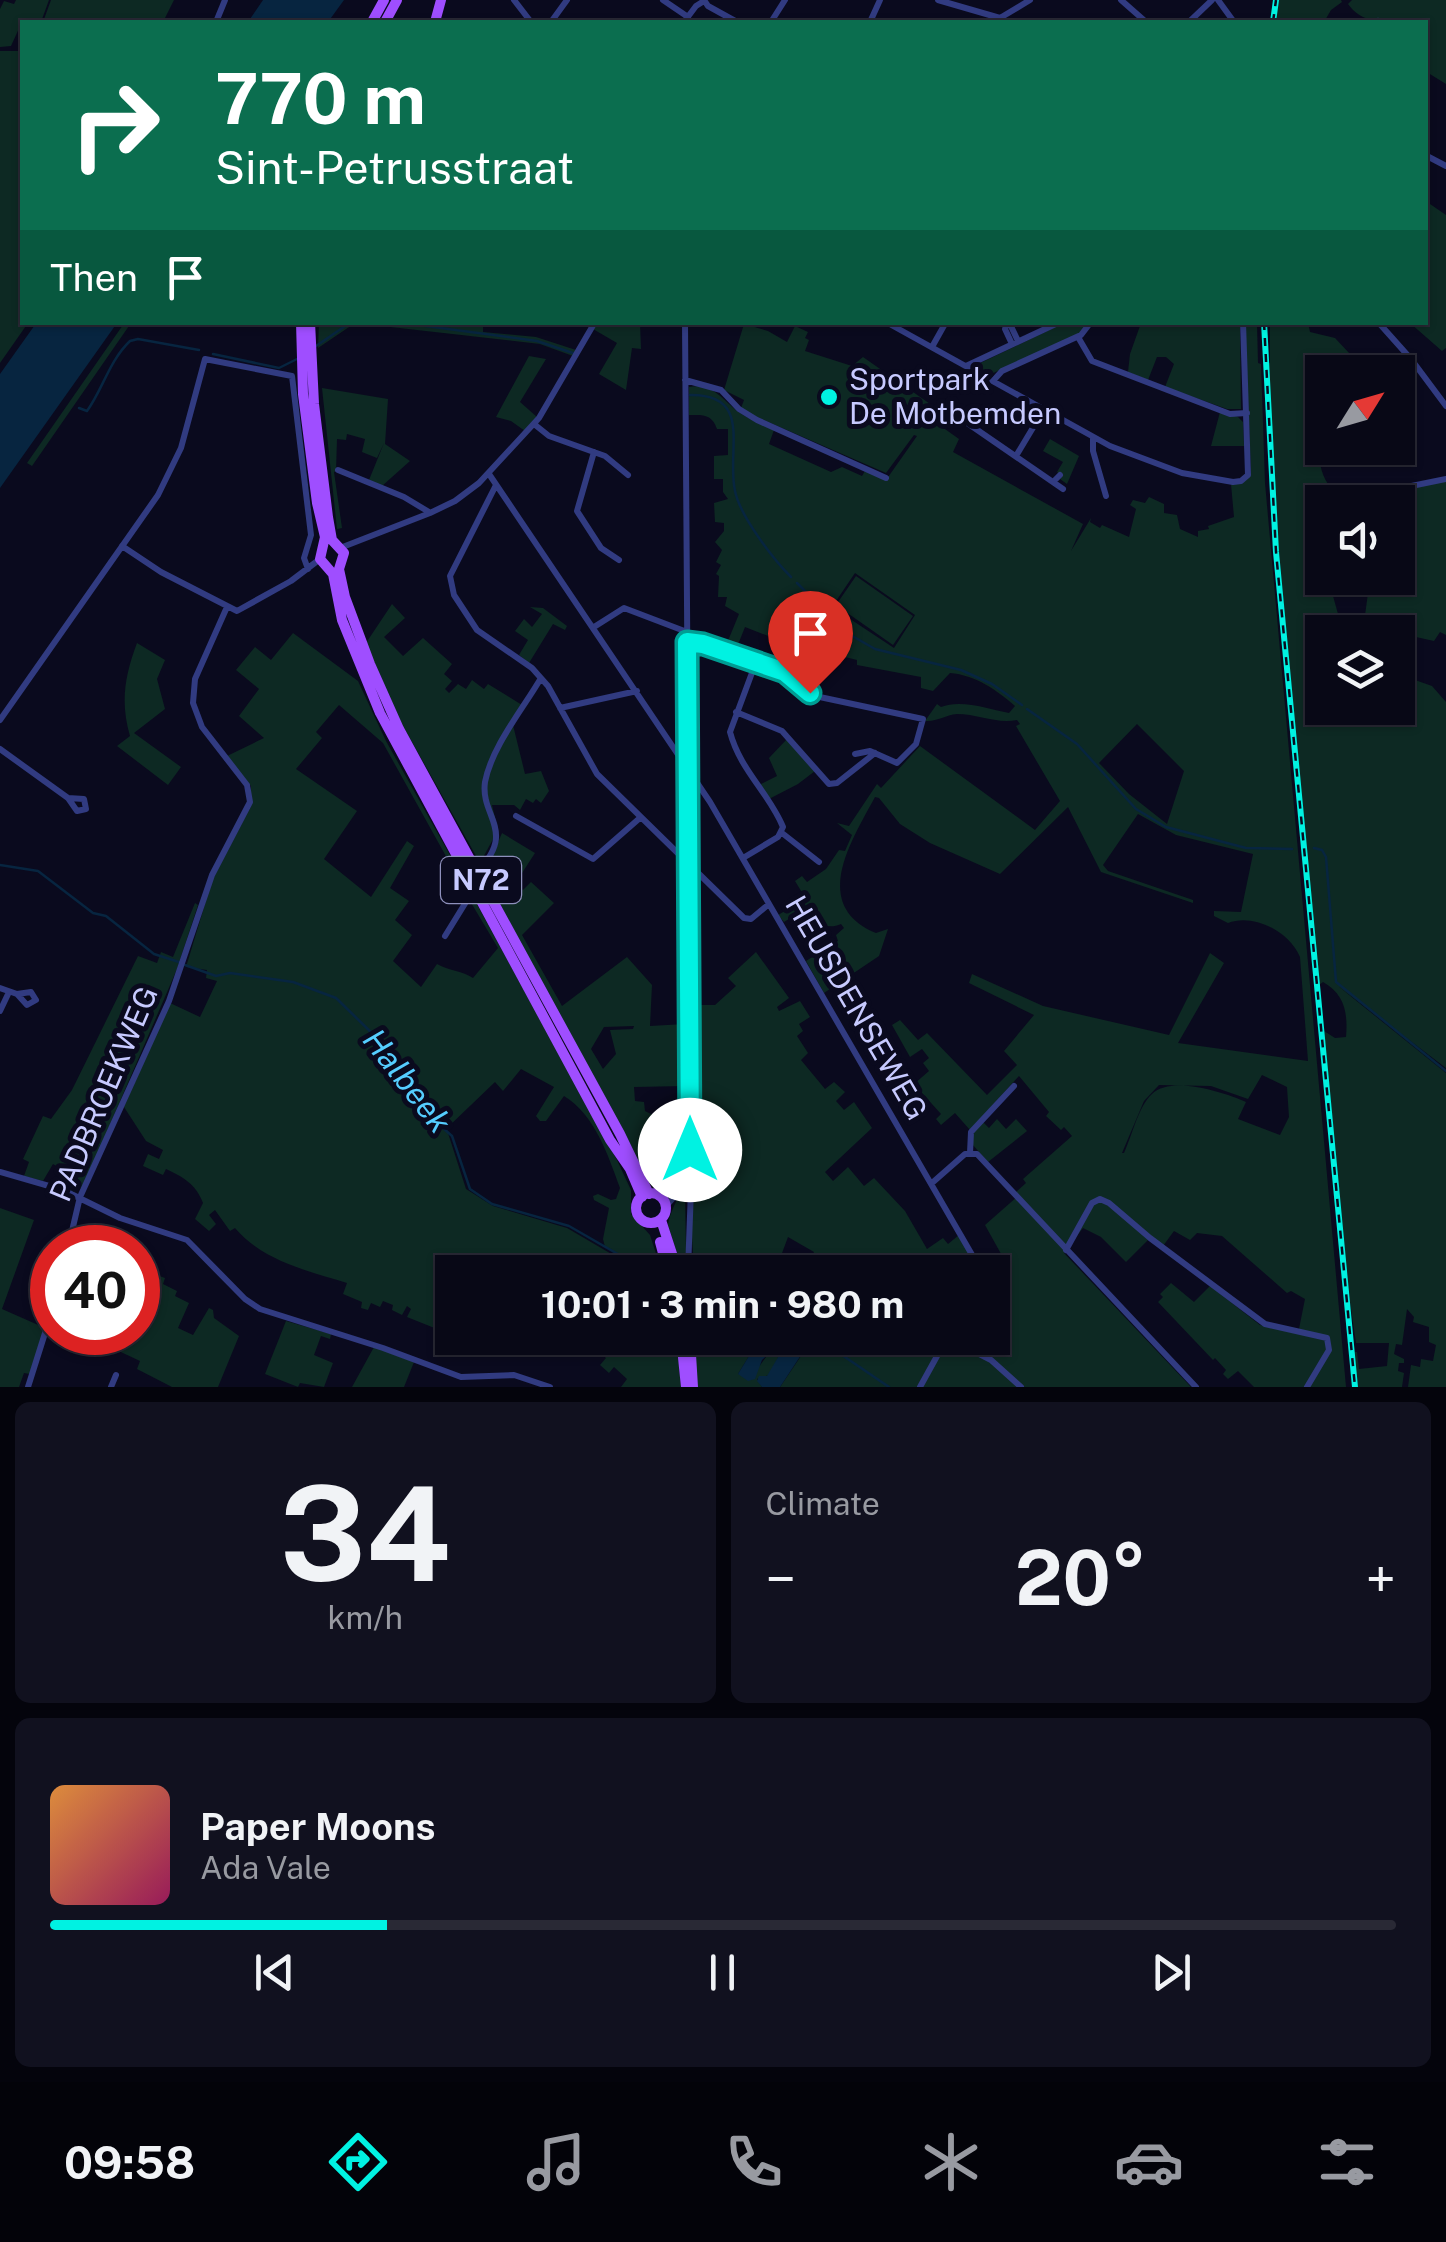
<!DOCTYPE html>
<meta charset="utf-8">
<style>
:root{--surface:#080816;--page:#11111f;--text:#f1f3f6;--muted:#989aa1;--line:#292935;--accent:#00f2e2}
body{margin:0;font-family:"Public Sans",sans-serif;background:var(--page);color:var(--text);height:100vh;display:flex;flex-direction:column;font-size:38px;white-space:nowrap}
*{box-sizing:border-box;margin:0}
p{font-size:32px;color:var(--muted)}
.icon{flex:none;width:55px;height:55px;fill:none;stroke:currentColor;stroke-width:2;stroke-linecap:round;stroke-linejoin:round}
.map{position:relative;height:1387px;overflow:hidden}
.side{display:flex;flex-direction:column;gap:15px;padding:15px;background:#04040c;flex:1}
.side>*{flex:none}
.guide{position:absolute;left:20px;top:20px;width:1408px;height:305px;border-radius:0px;box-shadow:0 2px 8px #0004,0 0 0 2px var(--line);background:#0b6e4f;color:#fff;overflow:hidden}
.needle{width:65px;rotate:53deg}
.fabs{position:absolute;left:1305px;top:355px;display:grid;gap:20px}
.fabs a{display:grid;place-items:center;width:110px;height:110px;border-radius:0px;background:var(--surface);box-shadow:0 2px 8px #0004,0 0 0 2px var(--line);font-size:50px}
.speed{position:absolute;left:30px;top:1225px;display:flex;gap:20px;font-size:50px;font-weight:700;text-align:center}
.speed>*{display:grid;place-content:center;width:130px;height:130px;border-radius:50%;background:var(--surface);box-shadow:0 2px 8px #0004,0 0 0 2px var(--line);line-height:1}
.speed .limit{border:15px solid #d22;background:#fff;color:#111}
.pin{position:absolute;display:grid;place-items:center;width:85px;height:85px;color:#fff;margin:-102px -42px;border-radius:50% 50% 50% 0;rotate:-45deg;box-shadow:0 0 10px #0007}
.pin .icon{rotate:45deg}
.me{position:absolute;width:110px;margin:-55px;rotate:0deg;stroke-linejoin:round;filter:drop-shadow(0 0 8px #0008)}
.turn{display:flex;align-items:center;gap:35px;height:210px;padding:0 30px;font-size:45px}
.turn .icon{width:130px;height:130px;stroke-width:2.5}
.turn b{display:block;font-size:70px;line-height:85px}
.then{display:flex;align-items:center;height:95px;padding:0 30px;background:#0003;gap:20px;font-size:38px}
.big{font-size:75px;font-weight:700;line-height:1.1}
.side .tile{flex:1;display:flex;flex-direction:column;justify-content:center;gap:15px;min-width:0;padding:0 35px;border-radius:15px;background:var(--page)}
.side .dial{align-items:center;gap:0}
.dial b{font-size:130px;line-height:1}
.song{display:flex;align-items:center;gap:30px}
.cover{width:120px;height:120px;border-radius:15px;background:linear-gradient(135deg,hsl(30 70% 55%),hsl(330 70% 35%))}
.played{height:10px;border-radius:5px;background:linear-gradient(90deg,var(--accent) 25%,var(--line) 25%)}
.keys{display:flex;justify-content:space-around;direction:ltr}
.heat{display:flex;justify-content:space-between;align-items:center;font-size:55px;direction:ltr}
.side .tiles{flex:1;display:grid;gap:15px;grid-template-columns:1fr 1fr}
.tile:last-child{grid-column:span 2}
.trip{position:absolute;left:435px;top:1255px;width:575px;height:100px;border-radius:0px;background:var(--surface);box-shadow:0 2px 8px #0004,0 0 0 2px var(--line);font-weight:700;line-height:100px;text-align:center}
.dock{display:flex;height:160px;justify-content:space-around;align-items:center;background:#030309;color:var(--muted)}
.dock .icon{width:70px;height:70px}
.dock .selected{color:var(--accent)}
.dock b{font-size:45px;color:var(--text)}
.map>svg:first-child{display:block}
</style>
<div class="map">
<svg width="1446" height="1387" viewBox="0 0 1446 1387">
<rect width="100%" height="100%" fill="#0a0a1e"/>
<!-- green -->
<path fill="#0d2923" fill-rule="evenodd" d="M16 0H49L41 22H22L11 46 0 47V9L4 1 14 4Z
M51 0H174L164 20 156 18 154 22H43Z
M1279 0H1341L1342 2 1331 10 1324 22H1275Z
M1352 0H1446V84L1425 71V22C1397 22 1366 29 1348 4Z
M0 51H22V322L28 323 0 363Z
M1430 204 1446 215V348L1442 351 1410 323 1425 322V210Z
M125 322 131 323 32 466 27 463Z
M498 322V327L483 325V332L536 337 576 350 573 356 540 344 355 323 318 348 319 323Z
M597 323H640L641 349 632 348 626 390 599 374 617 343 593 329Z
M1064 323H1089L1081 333 989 375 972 367Z
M1141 323H1240L1241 409H1227L1165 387 1174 364 1166 357H1157L1148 380 1128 372 1130 354Z
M1245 323H1257L1258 363 1261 364 1265 483 1346 1387H1254L1238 1371 1228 1379 1223 1374 1226 1370 1215 1358 1213 1360 1158 1302 1163 1297 1160 1294 1171 1283 1194 1302 1210 1286 1260 1325 1298 1334 1305 1299 1291 1291 1287 1293 1222 1236 1197 1233 1190 1240 1174 1231 1163 1246 1151 1237 1126 1262 1101 1237 1083 1228 1064 1253 1191 1387H780L805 1350 784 1338H992V1272H806L814 1252 788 1237 775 1272H745L693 1254 689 1190 685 1191 686 1251 683 1272 668 1225C672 1201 690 1184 694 1159L718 1145 716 1128 707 1124V1113H694L693 1005H715L736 986 728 978 756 952 789 998 777 1007 779 1011 800 1001 810 1017 799 1024 803 1031 797 1036 808 1053 801 1060 825 1089 834 1082 845 1092 836 1101 844 1110 854 1102 872 1128 825 1172 833 1181 848 1167 864 1186 874 1178 905 1211 927 1249 943 1238 948 1244 959 1235 980 1270 987 1272 1005 1261 985 1225 1018 1196 1016 1192 1026 1183 1023 1179 1072 1136 1064 1127 1061 1130 1046 1116 1049 1112 1019 1076 970 1130 955 1113 941 1125 936 1119 941 1114 914 1084 929 1071 923 1063 929 1058 922 1049 910 1057 892 1025 900 1020 918 1040 927 1033 987 1095 1017 1065 1004 1051 1034 1015 969 983 972 974 1043 1006 1169 1035 1210 953 1224 963 1178 1043 1308 1061 1300 957C1289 931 1253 913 1228 923L1214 916V911L1241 912 1253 854 1176 835 1138 814 1103 865 1108 871 1193 900V903L1101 872 1068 807 1000 874 930 843 900 824 879 798 875 797C852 840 809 905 876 933L888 929 879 956 824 993 806 961 838 941 836 935 844 928 841 924C826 931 813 921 805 909L784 922 778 915 806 899 795 881 802 876 807 882 826 869 839 850 845 851 852 835 837 823 849 826 877 784 881 788 920 746 1035 830 1060 801 1016 726 1020 724 1017 720C996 724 978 714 957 714 945 715 937 722 925 721L937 704 941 707C961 699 989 709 1009 713L1015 706C997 690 975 675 950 673L933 691 921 688V677L857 665V660L781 641 745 627 735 652 725 648 739 614 725 606 727 597H718L719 576 716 574 721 565 716 562 722 550 715 542 724 531V523L715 522 714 503 728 499 723 492V479H714V456L728 455V429H717C712 414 703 415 689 415V387C712 383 721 398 737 411 748 419 763 424 774 430L769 444 831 472 842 467 862 476 865 471 886 480 917 436 914 435 886 473 750 414 741 408 744 400 724 390 744 324 768 331 787 342 795 326 808 332 805 338 809 340 805 351 852 366 863 357 933 406 928 417 959 439 953 452 1083 524 1071 551 1091 518 1090 522 1100 528 1102 525 1129 537 1136 509 1130 505 1133 500 1145 503 1149 497 1164 504V513L1177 515 1180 529 1198 537V531L1209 529 1208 526 1234 517 1231 484 1241 483 1251 473ZM855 573 915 615 894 648 832 607ZM1137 724 1184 771 1167 824 1129 794 1099 763ZM1262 1075 1287 1087 1289 1117 1280 1135 1238 1119 1246 1102C1225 1093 1172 1075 1152 1094 1138 1107 1132 1136 1124 1153H1122L1144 1101 1159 1085 1211 1086 1248 1099Z
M1270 323H1308L1310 332 1335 338 1364 369 1371 363 1382 371 1355 372 1326 364 1319 385 1322 387C1322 416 1311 459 1328 484L1354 487 1374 484 1382 490 1376 494 1374 502H1368L1367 498 1318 494 1322 578H1328L1343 632H1322V708H1398V674L1432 686 1446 702V1068L1338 986 1446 1073V1387H1408L1411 1365 1420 1367 1421 1359 1433 1361 1436 1345 1429 1342V1327L1413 1322 1414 1317 1407 1309 1402 1345 1396 1344 1394 1354 1404 1359V1363H1399L1398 1371 1404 1373 1402 1387H1358L1353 1352H1357L1359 1369 1387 1366 1389 1343H1356L1350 1302 1324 1031 1335 1038 1346 1037C1348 1014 1345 994 1323 982L1319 985 1275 509 1267 363H1270Z
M529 356 546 359 520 402 537 417 525 431 511 421 496 417Z
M322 388 388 399 385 444 410 461 382 486 369 480 384 443 377 458 362 452 365 439 347 434 346 440 337 439 336 471 334 472 342 528 337 529Z
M1220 412 1238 417 1243 422 1244 446H1211Z
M1050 439 1079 456 1067 484 1060 479 1062 476 1057 472 1063 462 1043 451Z
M1446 481V635L1440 632 1434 641 1380 629 1378 632H1351L1364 623 1370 578H1398V502H1377L1383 493Z
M856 576 913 616 893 645 836 605Z
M392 604 405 618 384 637 403 656 423 638 452 664 444 674 452 681 445 689 449 693 458 684 466 689 472 680 484 689 488 684 522 705 512 721 525 774 541 771 549 791 541 803 536 799 533 803 526 799 520 810 514 805H492L498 830 480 863 398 717 366 643Z
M530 607 543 608 567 626 565 630 553 624 529 663 519 655 528 640 515 631 524 619 532 627 542 614Z
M293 633 358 681 386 741 469 889 467 894 383 743 339 705 316 732 322 738 296 769 357 811 324 859 371 897 407 841 414 846 390 888 409 901 395 920 412 935 393 961 421 987 437 964C449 971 461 970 473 978L498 948 470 901 474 899 617 1160 631 1190V1214L650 1235 662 1272H452V1335L407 1317 411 1309 407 1306 402 1315 392 1310 393 1305 383 1301 380 1307 371 1303 368 1310 361 1308 362 1302 343 1294 347 1283C308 1271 263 1261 235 1228L230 1231 215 1210 209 1215 216 1224 209 1231 195 1219 203 1203C196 1184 183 1177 166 1169L163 1175 143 1166 148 1154 159 1159 163 1150 146 1141 124 1107 170 1003 200 1017 217 981 206 978 207 970 186 967 212 881 251 806V786L227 756 264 738 239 716 259 689 236 670 255 647 271 660ZM366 1027 393 1057 426 1111 447 1128 495 1082 503 1091 521 1069 554 1087 536 1116 540 1121H546L564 1096C595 1115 608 1155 620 1188L616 1199 611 1200 598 1194 593 1196 594 1200 609 1208 603 1239 605 1247 637 1265V1269L567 1228 493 1206 466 1189 448 1133 425 1114 391 1059Z
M137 643 165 660 157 679 165 709 134 733 181 767 168 785 117 746 130 736C120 702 125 675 137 643Z
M788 738 815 771 798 784 769 799 757 786 777 776 769 758Z
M502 833 535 853 515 884 523 890 531 882 554 903 522 935 562 1006 627 957 652 985 650 1026 685 1024 686 1086 634 1087 635 1101 644 1102 645 1111 665 1121H686L685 1149 664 1147 652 1141 645 1152 648 1157 682 1174 668 1189 658 1190 650 1184 484 875ZM634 1026 633 1029 610 1030 616 1054 603 1069 591 1049 604 1027Z
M195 903 198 905 177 969 83 1187 75 1192 64 1187 73 1176 53 1164 43 1181 24 1176 29 1162 23 1159 43 1116 51 1119 72 1090 138 956 157 963 161 952 173 957Z
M997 1119 1006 1129 1016 1119 1027 1131 988 1162 972 1144V1133L983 1122 989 1128Z
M0 1208 34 1220 2 1309 45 1328 30 1374 24 1373 19 1387H0Z
M145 1271 165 1278 163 1284 177 1291 175 1296 189 1303 178 1328 193 1335 209 1308 213 1310 214 1318 239 1336 218 1387H172L137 1369 140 1361 91 1338 94 1333 138 1332V1280H140Z
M286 1321 331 1334 330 1339 321 1336 314 1355 333 1363 324 1387 300 1383 298 1387 265 1374Z
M554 1338H677L681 1387H621L627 1379 614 1367 609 1373 600 1365 606 1358 595 1349 589 1355 578 1349 572 1355Z
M694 1338H760L738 1374 758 1368 774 1346 780 1348 781 1352 769 1375 757 1379 762 1387H697Z
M374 1347 414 1362 404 1387H352Z"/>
<!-- water -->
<path fill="#072540" d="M263 0H344L328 22H248Z
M37 322 117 323 0 488V374Z
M760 1338H784L805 1349 780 1387H762L757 1381 759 1376H767L781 1352 777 1346 762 1360 755 1379 748 1381 738 1374Z"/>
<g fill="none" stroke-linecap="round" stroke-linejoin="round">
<!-- stream -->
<path stroke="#072540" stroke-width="2.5" d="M396 322 537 341 573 353
M316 346 351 322
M213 354 279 368 297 359
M690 395C754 394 726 450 735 491 740 516 773 559 791 577
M79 408 87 411C103 389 109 361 130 341L138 339 199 350
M797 583 847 633 875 649 961 670 992 684 1022 705
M1027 709 1077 744 1136 809 1166 827 1246 848 1292 849
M1314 848 1322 850 1326 857 1336 982 1446 1071
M0 865 38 871 93 913 106 916 154 954 179 962
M185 965 216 976 230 973 293 982 336 998 376 1037 425 1112 452 1136 470 1189 492 1204 569 1226 649 1272
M817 1338 889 1387"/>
<!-- minor -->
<path stroke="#313b81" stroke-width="6" d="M514 0 531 22
M663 0 688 17
M704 0 708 6 737 22
M938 0 1000 18 1030 0
M1121 0 1146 22
M1218 0 1234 22
M216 22 225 0
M551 22 567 0
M684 22 696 6 704 1
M771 22 785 0
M870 22 880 0
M1189 22 1212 0
M1377 22 1378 21
M1425 155 1446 166
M886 322 1110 446 1182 473 1233 482 1241 481 1248 475 1243 322
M1007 322 1005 329 1012 344
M1009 322 1018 341
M1378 322 1411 359 1446 406
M1078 337 1092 361 1230 414 1247 413
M932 347 946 322
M966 366 1060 322
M685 380 721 390 739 409 757 420 886 478
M993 381 1002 371 1081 335 1091 322
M957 416 1063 489
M534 424 549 436 605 456 628 475
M1093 438V451L1106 496
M594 452 577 511 601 548 619 560
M1016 456 1043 411
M338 470 404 497 429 512
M489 474 710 802 982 1272
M1053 482 1060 475
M496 485 450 576 454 595 477 630 532 668 548 686 597 774 744 918 751 919 769 904
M1376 502 1382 492 1446 479
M122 546 161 572 237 611 291 581 320 559
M340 548 430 513 455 501 479 483 539 418 595 322
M1376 594 1377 578
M594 627 624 608 687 632
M687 641 703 644 785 672 815 696 923 719 916 744 897 763 870 751 855 754
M560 708 637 691
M736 712 782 731 829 784 837 783 875 753
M0 720 158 495 181 448 205 359 292 376 311 535 304 558 308 569
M0 749 68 798 77 811 86 809 84 799 68 798
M516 816 593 859 641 817
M782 833 819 862
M743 858 778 837 783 827C769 793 740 770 730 732L756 662
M478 871C517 830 480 817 485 782 492 746 523 709 541 678
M445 936 474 889
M0 988 17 994 27 1005 36 1000 31 992 17 994
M0 1011 9 992
M970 1153 971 1132 1014 1086
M0 1172 63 1190 120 1218 187 1240 245 1299 260 1309 383 1348 461 1377 514 1375 550 1387
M687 1183 691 1189 688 1270
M932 1183 965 1154H977L1196 1387
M661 1197 676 1188 687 1166
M666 1206 685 1185 691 1164 685 322
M68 1248 80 1197 169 1001 212 875 250 802 247 785 202 727 193 703 195 679 227 607
M1066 1250 1092 1203 1100 1199 1109 1203 1150 1238 1265 1324 1327 1338 1329 1350 1307 1387
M948 1338 991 1360 1021 1387
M28 1387 52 1311
M111 1387 116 1375
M920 1387 947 1338"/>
<!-- major -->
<path stroke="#9f4eff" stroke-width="10" d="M372 22 384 0
M385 22 397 0
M435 22 441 0
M301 322 303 394 317 503 325 537 320 559 333 574 342 620 380 713 610 1140 630 1169 642 1197
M310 322 314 404 328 517 332 540 344 553 339 569 345 597 370 664 399 729 620 1134 649 1194
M636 1208a15 15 0 1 1 30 0a15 15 0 1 1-30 0Z
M661 1220 678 1272
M660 1242 668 1272
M681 1338 686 1387
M690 1338 693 1387"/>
<defs>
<path id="rail" d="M1273 22 1276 0
M1264 322 1276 552 1355 1387"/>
</defs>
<!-- rail casing -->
<use href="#rail" stroke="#00f2e2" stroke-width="6"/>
<!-- rail -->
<use href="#rail" stroke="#0a0a1e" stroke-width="2.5" stroke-dasharray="8" stroke-linecap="butt"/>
</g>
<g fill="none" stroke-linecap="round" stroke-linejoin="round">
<defs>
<path id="route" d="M690 1150 687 642 703 644 785 672 810 693"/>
</defs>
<!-- route casing -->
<use href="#route" stroke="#009d93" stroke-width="25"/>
<!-- route -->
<use href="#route" stroke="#00f2e2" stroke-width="18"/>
</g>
<!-- markers -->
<circle fill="#00f2e2" stroke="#0a0a1e" stroke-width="4" cx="829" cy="397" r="10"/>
<g text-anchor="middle" stroke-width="10" stroke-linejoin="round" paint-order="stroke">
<!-- shield labels -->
<rect fill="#0a0a1e" stroke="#8e90bc" stroke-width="2.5" x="441" y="857" width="80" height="46" rx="8"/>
<g font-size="28" font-weight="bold" fill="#c7caff">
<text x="481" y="890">N72</text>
</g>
<!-- poi labels -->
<g font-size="30" fill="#c7caff" stroke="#0a0a1e" text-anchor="start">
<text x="849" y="390">Sportpark<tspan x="849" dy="34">De Motbemden</tspan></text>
</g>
<!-- street labels -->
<g font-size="30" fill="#c7caff" stroke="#0a0a1e">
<text transform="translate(856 1008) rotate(60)" y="10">HEUSDENSEWEG</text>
<text transform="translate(104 1094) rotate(-67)" y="10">PADBROEKWEG</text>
</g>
<!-- water labels -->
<g font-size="32" font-style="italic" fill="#55cdff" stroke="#0a0a1e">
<text transform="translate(407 1081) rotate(52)" y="11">Halbeek</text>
</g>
</g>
</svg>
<div class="fabs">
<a><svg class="needle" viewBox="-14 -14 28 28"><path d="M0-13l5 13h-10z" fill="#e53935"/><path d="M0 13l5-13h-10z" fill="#989aa1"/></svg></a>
<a><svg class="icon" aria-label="sound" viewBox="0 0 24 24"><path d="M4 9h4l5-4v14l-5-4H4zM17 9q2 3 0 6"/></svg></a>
<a><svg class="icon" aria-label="layers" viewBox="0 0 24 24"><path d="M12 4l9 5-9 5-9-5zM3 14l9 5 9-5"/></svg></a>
</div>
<div class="speed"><div class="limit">40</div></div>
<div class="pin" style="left:810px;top:693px;background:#d93025"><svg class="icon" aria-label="arrive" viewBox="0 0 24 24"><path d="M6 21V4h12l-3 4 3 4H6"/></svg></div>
<svg class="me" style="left:690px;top:1150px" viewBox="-20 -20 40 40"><circle r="19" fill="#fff"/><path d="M0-13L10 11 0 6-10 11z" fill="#00f2e2"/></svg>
<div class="trip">10:01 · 3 min · 980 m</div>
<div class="guide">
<div class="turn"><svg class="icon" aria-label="right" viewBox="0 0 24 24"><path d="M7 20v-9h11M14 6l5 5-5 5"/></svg><div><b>770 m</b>Sint-Petrusstraat</div></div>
<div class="then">Then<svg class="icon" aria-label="arrive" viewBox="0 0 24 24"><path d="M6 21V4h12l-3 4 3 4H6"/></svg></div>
</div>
</div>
<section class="side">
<div class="tiles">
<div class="tile dial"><b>34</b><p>km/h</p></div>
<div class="tile"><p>Climate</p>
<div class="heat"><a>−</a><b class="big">20°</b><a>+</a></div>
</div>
<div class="tile">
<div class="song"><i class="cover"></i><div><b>Paper Moons</b><p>Ada Vale</p></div></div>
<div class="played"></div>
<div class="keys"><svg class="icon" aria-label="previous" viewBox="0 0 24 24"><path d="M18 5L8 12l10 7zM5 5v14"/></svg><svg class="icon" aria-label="pause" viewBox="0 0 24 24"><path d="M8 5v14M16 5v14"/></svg><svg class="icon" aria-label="next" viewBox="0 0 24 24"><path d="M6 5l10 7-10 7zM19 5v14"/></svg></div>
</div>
</div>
</section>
<nav class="dock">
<b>09:58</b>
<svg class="icon selected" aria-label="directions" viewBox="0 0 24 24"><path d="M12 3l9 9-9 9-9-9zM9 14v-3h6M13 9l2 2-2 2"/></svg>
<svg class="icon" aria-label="music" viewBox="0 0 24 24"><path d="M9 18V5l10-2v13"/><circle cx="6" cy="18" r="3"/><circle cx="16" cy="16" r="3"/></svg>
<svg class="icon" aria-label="phone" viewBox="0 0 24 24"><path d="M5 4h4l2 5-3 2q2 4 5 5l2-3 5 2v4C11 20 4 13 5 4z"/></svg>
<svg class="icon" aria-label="climate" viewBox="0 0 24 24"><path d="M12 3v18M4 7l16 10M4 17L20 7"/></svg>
<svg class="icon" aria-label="car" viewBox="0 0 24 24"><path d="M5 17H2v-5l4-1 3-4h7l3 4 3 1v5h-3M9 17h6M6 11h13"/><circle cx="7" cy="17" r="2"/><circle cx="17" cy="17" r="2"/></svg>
<svg class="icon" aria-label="filters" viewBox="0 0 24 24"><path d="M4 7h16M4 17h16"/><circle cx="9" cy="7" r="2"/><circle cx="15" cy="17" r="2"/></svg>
</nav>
